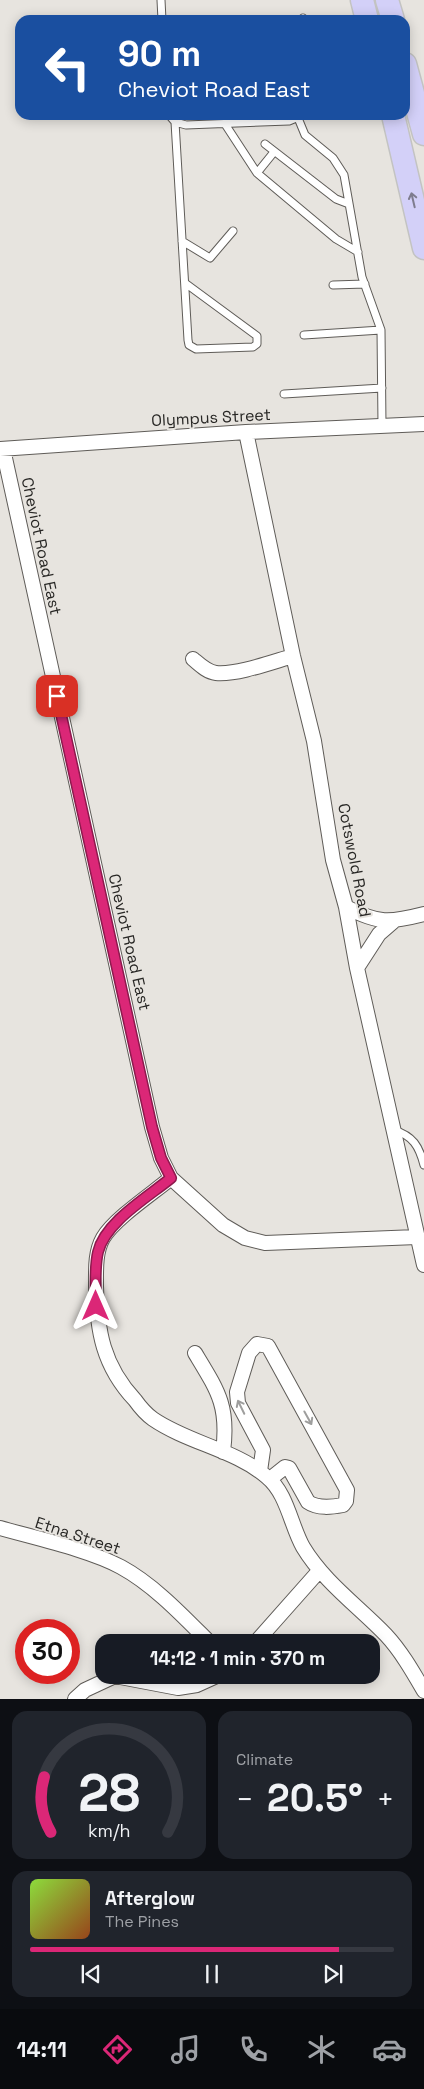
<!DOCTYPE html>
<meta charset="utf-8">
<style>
:root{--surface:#171b24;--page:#20242c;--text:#f1f3f6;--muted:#9ea1a6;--line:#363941;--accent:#db2777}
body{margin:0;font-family:"Space Grotesk",sans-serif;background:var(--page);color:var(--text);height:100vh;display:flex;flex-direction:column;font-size:19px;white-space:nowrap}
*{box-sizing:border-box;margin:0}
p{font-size:16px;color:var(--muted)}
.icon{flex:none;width:28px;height:28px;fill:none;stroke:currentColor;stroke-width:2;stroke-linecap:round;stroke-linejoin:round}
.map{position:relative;height:1699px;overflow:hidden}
.drawer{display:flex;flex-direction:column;gap:12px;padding:12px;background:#0d0f14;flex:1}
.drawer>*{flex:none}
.hud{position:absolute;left:15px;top:15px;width:395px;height:105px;border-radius:15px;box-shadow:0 2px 12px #0003;background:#1a4fa0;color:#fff;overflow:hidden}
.speed{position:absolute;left:15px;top:1619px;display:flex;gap:10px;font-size:25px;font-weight:700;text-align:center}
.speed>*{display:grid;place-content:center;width:65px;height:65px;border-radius:50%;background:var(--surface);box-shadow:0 2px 12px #0003;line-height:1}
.speed .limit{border:8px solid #d22;background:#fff;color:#111}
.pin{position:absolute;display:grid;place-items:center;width:42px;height:42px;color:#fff;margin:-21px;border-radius:10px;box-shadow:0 2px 8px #0006}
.me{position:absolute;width:55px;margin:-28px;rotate:0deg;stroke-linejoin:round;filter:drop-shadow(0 0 4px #0008)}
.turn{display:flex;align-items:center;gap:18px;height:105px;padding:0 20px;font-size:22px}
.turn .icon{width:65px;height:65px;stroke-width:2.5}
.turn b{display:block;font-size:35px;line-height:42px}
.big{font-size:38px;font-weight:700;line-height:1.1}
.drawer .tile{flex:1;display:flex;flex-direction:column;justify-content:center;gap:8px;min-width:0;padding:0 18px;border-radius:15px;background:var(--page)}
.drawer .dial{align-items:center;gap:0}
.dial svg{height:130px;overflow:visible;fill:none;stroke:var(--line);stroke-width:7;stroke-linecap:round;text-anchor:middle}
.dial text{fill:var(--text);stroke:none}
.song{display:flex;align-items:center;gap:15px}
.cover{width:60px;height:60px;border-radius:8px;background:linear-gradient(135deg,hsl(90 70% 55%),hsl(20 70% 35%))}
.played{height:5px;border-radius:2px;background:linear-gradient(90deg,var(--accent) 85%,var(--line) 85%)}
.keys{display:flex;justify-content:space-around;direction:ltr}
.heat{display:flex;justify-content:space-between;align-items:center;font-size:28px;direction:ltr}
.drawer .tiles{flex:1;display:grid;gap:12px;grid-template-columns:1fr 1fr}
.tile:last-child{grid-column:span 2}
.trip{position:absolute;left:95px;top:1634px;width:285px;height:50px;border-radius:15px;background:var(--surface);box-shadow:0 2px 12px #0003;font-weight:700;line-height:50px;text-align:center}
.tab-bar{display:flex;height:80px;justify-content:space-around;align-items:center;background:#090b0e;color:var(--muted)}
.tab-bar .icon{width:35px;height:35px}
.tab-bar .on{color:var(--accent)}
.tab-bar b{font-size:22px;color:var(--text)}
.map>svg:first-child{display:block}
</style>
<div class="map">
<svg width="424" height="1699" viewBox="0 0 424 1699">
<rect width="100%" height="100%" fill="#e7e4df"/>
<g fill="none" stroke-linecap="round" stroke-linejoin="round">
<defs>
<path id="lane" d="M161 0 162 20
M303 18 305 20
M169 115 175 122 186 125 289 121 301 116
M298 118 305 135 333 158 344 175 362 277 381 330 382 425
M175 122 188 340 189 345 196 349 253 347 257 344V336L185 283
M225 124 257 173
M265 144 336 199 349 204
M274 152 257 173 336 239 358 252
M182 241 210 258 233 231
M333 285 365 284
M304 335 381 330
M284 394 382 388
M394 1130C413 1136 419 1146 424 1165"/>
<path id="street" d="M246 432 293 656 314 741 333 860 346 907 357 968 424 1265
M0 449 246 432 424 424
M3 449 152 1127 161 1158 171 1178 223 1225 245 1238 265 1243 417 1237
M193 659C200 665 207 672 216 673 237 675 272 662 293 656
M346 907C379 924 389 923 424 914
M357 968 379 934 394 921
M171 1178C153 1193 114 1219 103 1238 95 1252 96 1270 96 1286 97 1331 103 1366 135 1400 140 1407 146 1414 153 1419 188 1443 236 1450 267 1477 287 1493 291 1526 303 1547 324 1582 358 1606 386 1635 401 1651 413 1672 424 1691
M195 1353C218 1391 229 1406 223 1452
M260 1471 263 1450 238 1403 237 1392 249 1353 257 1344 268 1346 347 1490 346 1501 343 1505C332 1507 318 1509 308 1502L289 1468 285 1467 270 1479
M0 1528C35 1538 90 1550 121 1567 154 1585 183 1616 209 1642
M256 1642 319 1571
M75 1699 85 1690 115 1676 178 1688 197 1685 219 1675"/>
<path id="primary" d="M362 0 367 20
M387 0 393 20
M405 64 424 134
M393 115 424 248"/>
</defs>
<!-- lane casing -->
<use href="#lane" stroke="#5f5c58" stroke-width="9"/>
<!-- street casing -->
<use href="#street" stroke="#5f5c58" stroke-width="16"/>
<!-- primary casing -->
<use href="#primary" stroke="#c3c3c2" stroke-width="25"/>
<!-- lane -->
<use href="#lane" stroke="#fff" stroke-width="7"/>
<!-- street -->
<use href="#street" stroke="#fff" stroke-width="14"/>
<!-- primary -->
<use href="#primary" stroke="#d3d0f8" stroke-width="22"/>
</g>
<!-- one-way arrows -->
<defs><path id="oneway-shaft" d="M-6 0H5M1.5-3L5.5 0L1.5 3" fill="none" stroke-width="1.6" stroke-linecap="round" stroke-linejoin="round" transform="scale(1.25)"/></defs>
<use stroke="#7e7c8e" href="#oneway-shaft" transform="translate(413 200) rotate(-103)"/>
<g stroke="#9e9e9d">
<use href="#oneway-shaft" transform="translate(241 1407) rotate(-116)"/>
<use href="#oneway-shaft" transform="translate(308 1418) rotate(61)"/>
</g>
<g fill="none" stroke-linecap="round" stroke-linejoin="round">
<defs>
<path id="route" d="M57 696 152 1127 161 1158 171 1178C148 1197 105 1222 98 1252 94 1269 96 1288 96 1306"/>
</defs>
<!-- route casing -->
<use href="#route" stroke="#8e194d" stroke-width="12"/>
<!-- route -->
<use href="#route" stroke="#db2777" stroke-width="9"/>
</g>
<g text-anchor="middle" stroke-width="4" stroke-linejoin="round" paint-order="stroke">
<!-- street labels -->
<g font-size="16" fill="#282725" stroke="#e7e4df">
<text transform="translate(211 417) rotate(-3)" y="6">Olympus Street</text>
<text transform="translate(42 546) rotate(78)" y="6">Cheviot Road East</text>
<text transform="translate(355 860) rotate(79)" y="6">Cotswold Road</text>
<text transform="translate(130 942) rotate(77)" y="6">Cheviot Road East</text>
<text transform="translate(78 1535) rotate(18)" y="6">Etna Street</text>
</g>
</g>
</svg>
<div class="speed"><div class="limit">30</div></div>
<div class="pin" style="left:57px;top:696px;background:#d93025"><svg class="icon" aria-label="arrive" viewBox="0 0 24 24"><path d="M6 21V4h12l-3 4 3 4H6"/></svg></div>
<svg class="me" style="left:96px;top:1306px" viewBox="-20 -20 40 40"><path d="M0-17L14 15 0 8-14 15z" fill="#db2777" stroke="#fff" stroke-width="4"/></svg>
<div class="trip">14:12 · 1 min · 370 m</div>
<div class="hud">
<div class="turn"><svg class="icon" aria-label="left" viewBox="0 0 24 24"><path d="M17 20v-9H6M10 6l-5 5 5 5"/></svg><div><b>90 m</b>Cheviot Road East</div></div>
</div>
</div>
<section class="drawer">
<div class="tiles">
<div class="tile dial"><svg viewBox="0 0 100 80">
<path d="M14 69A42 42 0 1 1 86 69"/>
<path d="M14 69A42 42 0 0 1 10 35" stroke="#db2777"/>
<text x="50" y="56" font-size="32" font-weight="700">28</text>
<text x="50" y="72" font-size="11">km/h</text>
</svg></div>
<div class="tile"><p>Climate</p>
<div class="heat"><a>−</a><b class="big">20.5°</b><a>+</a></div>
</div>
<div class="tile">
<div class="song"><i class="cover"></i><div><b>Afterglow</b><p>The Pines</p></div></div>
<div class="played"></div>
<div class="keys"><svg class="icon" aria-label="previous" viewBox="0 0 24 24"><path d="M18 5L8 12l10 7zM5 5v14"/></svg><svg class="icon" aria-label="pause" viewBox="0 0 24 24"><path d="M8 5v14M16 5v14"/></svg><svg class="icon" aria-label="next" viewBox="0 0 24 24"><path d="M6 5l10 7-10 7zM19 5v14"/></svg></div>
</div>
</div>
</section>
<nav class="tab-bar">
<b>14:11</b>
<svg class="icon on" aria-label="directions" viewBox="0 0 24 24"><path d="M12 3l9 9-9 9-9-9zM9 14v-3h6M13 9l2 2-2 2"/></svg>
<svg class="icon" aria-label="music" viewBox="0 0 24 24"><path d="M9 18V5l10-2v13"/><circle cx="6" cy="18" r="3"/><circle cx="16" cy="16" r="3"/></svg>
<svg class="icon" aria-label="phone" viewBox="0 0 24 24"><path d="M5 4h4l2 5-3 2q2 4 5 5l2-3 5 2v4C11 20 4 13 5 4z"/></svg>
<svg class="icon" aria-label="climate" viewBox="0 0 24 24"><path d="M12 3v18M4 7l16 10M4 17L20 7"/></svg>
<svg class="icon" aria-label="car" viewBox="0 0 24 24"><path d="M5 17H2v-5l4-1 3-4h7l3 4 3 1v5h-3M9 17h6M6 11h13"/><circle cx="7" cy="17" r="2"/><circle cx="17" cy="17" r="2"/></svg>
</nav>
